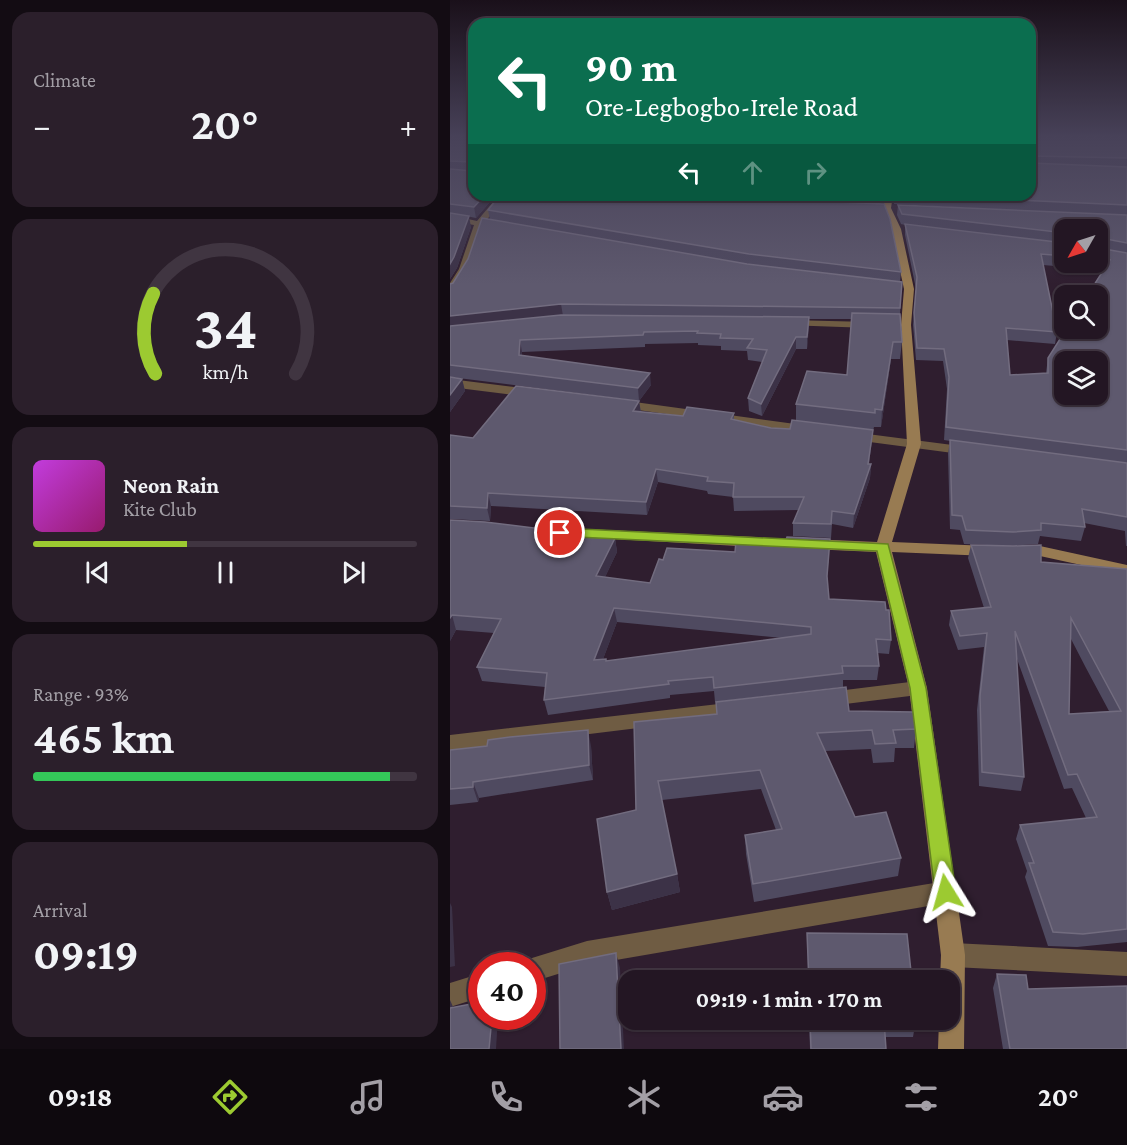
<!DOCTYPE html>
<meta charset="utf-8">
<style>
:root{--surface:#231623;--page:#2b1f2b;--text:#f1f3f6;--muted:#a39fa6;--line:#403541;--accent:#9cca31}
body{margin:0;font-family:"Crimson Pro",serif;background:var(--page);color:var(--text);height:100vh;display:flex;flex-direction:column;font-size:22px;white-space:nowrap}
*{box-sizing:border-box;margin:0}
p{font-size:20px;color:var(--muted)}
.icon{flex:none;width:33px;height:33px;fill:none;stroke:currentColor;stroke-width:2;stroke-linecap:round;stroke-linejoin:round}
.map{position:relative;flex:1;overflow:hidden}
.drawer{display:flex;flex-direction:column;gap:12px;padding:12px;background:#130c13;width:450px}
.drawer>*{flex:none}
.hud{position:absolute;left:18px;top:18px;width:568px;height:183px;border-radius:18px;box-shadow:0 2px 4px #0004,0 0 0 2px var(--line);background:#0b6e4f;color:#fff;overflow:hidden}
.needle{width:39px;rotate:231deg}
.buttons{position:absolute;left:604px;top:219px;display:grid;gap:12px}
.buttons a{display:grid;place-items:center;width:54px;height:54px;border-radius:12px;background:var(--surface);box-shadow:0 2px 4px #0004,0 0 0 2px var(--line);font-size:30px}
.speed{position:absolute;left:18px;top:952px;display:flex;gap:12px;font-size:30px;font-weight:700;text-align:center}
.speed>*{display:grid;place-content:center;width:78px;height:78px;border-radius:50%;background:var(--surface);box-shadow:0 2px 4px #0004,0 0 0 2px var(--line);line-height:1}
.speed .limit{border:9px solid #d22;background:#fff;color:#111}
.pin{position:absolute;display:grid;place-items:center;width:51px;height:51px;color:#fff;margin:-26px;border:3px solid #fff;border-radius:50%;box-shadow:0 2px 6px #0007}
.me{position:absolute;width:66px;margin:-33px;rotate:352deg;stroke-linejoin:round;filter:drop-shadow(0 0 4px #0008)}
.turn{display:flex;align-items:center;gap:21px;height:126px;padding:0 18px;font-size:27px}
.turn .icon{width:78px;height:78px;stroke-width:2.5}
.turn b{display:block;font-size:42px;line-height:51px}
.lanes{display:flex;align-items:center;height:57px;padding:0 18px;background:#0003;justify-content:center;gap:30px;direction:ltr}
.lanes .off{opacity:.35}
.big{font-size:45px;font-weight:700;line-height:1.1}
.drawer .widget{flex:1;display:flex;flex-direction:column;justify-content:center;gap:9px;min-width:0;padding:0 21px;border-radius:18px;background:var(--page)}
.drawer .dial{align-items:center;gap:0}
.dial svg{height:156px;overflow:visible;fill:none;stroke:var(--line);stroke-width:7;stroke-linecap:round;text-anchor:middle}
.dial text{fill:var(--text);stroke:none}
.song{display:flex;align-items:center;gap:18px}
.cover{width:72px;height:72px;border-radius:9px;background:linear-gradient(135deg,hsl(290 70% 55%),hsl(320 70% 35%))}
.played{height:6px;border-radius:3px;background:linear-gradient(90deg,var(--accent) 40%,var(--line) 40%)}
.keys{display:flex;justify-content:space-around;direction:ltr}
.heat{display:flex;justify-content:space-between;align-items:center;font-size:33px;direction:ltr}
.charge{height:9px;border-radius:4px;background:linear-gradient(90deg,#34c759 93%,var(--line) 0)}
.trip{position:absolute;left:168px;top:970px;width:342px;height:60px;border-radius:18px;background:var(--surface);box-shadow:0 2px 4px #0004,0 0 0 2px var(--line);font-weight:700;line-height:60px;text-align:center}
.tab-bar{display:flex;height:96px;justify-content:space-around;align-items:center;background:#0e090e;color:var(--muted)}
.tab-bar .icon{width:42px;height:42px}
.tab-bar .on{color:var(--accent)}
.tab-bar b{font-size:27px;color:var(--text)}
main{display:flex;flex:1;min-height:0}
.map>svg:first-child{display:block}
</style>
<main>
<section class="drawer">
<div class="widget"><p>Climate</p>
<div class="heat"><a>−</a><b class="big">20°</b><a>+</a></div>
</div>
<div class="widget dial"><svg viewBox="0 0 100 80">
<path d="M14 69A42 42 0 1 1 86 69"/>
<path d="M14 69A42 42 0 0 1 13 28" stroke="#9cca31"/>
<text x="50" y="56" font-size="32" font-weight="700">34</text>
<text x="50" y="72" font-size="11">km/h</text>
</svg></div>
<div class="widget">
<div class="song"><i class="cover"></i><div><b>Neon Rain</b><p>Kite Club</p></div></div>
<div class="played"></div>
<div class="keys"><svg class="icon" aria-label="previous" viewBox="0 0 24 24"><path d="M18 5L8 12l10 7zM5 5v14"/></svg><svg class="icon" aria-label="pause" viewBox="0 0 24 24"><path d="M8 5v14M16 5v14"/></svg><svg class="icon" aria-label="next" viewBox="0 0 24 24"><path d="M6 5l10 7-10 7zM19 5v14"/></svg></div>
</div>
<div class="widget"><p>Range · 93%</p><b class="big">465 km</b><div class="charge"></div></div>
<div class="widget"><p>Arrival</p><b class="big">09:19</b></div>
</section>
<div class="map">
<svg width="677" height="1049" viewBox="0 0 677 1049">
<rect width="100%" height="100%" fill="#2f1e2f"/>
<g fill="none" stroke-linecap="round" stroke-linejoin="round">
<!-- street -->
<path fill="#6f5c43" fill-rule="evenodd" d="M49 195H57L35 222 55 228 50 231 32 227 19 269 4 293 0 294V283L9 269 24 225 0 221V215L27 221Z
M339 320 420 322 425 325 420 328 335 325V321Z
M0 379 80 389 86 393 80 397 0 387Z
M170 400 360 426 367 430 360 434 166 407 164 404 166 401Z
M402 432 518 447 525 451 518 455 397 439 395 436 397 433Z
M468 681 474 683 477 688 474 693 468 695 379 706 372 704 370 699 372 694 379 692Z
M286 702 293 704 295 709 293 714 286 716 0 751V735Z
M496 881 504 885 507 892 504 899 496 903 137 965 82 982V966H72L74 962 82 958 137 941Z
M503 943 677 952V976L503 967 495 963 491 955 495 947Z
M32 973V997L0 1007V983Z"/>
<!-- secondary -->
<path fill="#987b52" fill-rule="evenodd" d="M435 195H443L441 208 451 229 464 289 461 325 471 444 442 542 539 546 547 551 539 556 442 552 477 688 515 955 514 1049H488L489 1020H500V981H490L491 955 459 688 426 552 360 549 352 544 360 539 427 542 457 444 451 325 454 289 441 229 433 208Z
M114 528 306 537 314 542 306 547 109 536 106 533 109 530Z
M590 546 677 565V575L590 556 572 557 564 552 572 547Z"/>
</g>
<!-- wall -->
<path fill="#4f4a60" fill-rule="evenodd" d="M0 137H24V195H46L26 218 16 216 21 227 7 268 0 279Z
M580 137H677V546H676L675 531 634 523 635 527 631 541 590 536 588 544 560 546 514 544 510 530 500 529 498 453 500 441 494 440 497 389 493 361 466 360 463 325 466 289 455 235V225L451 224 447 215 448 205 577 211 444 204 445 195H580ZM615 230H648V262H615ZM593 265 653 270 598 358 596 373 560 375 557 340 605 344 607 332Z
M50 195H433L431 204 261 196 451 272 450 282H452L450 314 452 342 450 359H441L431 427H424L423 431 419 464H421L420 478 403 528 382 524 381 538 343 536V523L349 510 284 511 283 497 258 494 257 491 208 482 197 515 41 506 40 521 0 519V435L23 438 189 401 0 377 12 379 15 391 0 412V284L3 283 18 259 40 220 38 210ZM359 319H402L397 375 346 404V421L340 429 321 428 284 420V413L233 416 191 412 189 401 201 385 72 356V352L195 347V344L248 343V345L271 346V350L297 351 298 360 312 362 298 398 299 411 312 416 346 349H357Z
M0 520 165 538 167 552 155 577 200 583 213 560 285 552H379L377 580 379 599 436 610 441 640 439 654 427 653 429 666 427 680H393V687L265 702 264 691 220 695V698L98 715 94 700 95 687 32 681 27 667 44 633 6 630 0 641ZM167 622 332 638 157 661 153 659Z
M521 545 591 562 677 569V942L627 947 598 946 575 877 577 871 566 839 570 825 636 818 622 788 614 789 567 659 574 777 571 791 529 786 527 710 534 647 508 650 499 625 501 611 534 608 518 558ZM621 639 636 668 659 711 619 714Z
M399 711 466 729 464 748H445L444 762 423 763 421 749 375 751 405 817 451 858 448 876 304 902 296 854 295 835 326 830 311 789 212 800 227 874 230 892 162 910 157 892 186 810 184 722Z
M141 746 143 780 29 798 28 802 0 805V750Z
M357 933 462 981H358Z
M547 974 578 989 677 1049H553L543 988Z
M359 1020H466L463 1037H435L436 1049H360Z"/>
<!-- shaded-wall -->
<path fill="#3c3247" d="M35 195H46L26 218 24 207Z
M19 216 21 227 7 268 0 279V264Z
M111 304 113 316 0 328V316Z
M359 317V329L357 349V337Z
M346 337V349L312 416 311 404Z
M70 340 72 352V367L69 355Z
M443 342 441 359 431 427 432 410Z
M200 373 201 385 189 401 188 388Z
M12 379 15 391 0 412V395Z
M189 401 191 414 183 411Z
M423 430 418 473 421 464 420 478 403 528 404 514 418 464Z
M206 469 208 482 197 515 196 502Z
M38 493 41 506 40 521 37 508Z
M165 538 167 552 149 590 146 576Z
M164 608 167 622 147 675 144 660Z
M2 615 6 630 0 641V618Z
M138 730 141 746 143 780 139 765Z
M23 782 29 798 28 802 23 787Z
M227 874 230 892 162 910 157 892Z
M0 903 2 907 5 966 0 967Z
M166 953 170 968 174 1049H171Z
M0 1000 4 1009 0 1014Z
M42 1017H48L46 1049H39Z"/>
<!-- building -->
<path fill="#5e596e" stroke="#726c7f" stroke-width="1.5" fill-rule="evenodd" d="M0 137H24V168L22 162 0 161Z
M580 137H677V158L582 156 580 160Z
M580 163 677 167V205L458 195H580Z
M0 169 22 171 24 169V195H35L24 207 0 204Z
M50 195H248L288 198 434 204 440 219 451 272 299 254 38 210Z
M448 205 677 215V243L651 238 648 240 649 248 677 253V450L496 427 499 377 494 349 467 348 464 313 467 277 455 224 615 243V256L591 254 607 332 556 328 560 375 598 373V358L617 328H648V296H637L660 260 648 259V230H615V233L452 214ZM615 362H648V394H615Z
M0 213 19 216 4 257 0 264Z
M32 218 297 264 452 282 450 308 111 304 0 316V284L3 283 18 259Z
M402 313 450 314 452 342H443L432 410 425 409V413L346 404 357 371 397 375Z
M111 315 359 317 357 337H346L311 404 298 398 317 350 297 348 303 339 270 338 271 334 247 333 248 331 194 332 193 335 70 340 69 355 200 373 188 388 0 365V326Z
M0 377 12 379 0 395Z
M66 386 189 401 183 411 233 416 237 407 284 413 281 419 321 428 340 429 342 420 423 430 418 464H421L404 514 382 511 381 524 343 523 354 497H283L284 483 257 481 258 477 206 469 196 502 38 493 37 508 0 506V435L23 438Z
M500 440 677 463V517L632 509 635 527 591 523V530L563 532 516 530 512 516 502 515Z
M0 520 35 522 165 538 146 576 200 583 209 559 213 560 217 548 285 552 286 541 335 542 337 537 380 539 377 576 379 599 435 602 436 610H439L441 640 426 639 429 666H392L393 673 264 688 263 677 218 681 219 684 94 700 97 673 27 667 51 619 2 615 0 618ZM164 608 361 627V634L156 661V659L144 660Z
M521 545 563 546 591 545V562L677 569V929L633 934 603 932 579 863H584L570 825 647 817 627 774 618 775 565 631 574 777 532 772 530 696 537 633 510 636 501 611 541 607ZM621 618 671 711 619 714Z
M396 687 399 711 464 712 466 729 443 730 446 743 425 744 422 730 367 733 405 817 436 812 451 858 303 884 295 835 332 829 310 770 208 781 227 874 157 892 147 819 186 810 184 722 267 714 266 702Z
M138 730 139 765 23 782V787L0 789V750L37 746 38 740 60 737Z
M357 933 457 934 462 981H359Z
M166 953 171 1049H110L109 964Z
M547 974 576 975 578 989 677 986V1049H560Z
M32 1002V1017H42L39 1049H0V1008Z
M360 1020H434L436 1049H361Z"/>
<!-- sky -->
<linearGradient id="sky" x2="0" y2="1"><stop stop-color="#1a101a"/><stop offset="0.48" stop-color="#474158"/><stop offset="1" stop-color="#474158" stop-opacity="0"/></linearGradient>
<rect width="677" height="284" fill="url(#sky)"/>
<!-- route -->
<path fill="#9cca31" stroke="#658320" stroke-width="1.5" d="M110 528 438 544 476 688 506 892 503 899 496 902 488 899 485 892 460 688 427 551 105 536 103 533Z"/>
</svg>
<div class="buttons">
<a><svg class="needle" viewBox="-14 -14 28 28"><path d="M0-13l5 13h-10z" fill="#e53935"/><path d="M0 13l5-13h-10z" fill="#a39fa6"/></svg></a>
<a><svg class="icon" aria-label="search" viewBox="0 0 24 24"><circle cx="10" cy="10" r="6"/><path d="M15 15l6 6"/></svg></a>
<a><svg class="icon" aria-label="layers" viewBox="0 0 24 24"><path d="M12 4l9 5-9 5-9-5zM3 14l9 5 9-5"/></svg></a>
</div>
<div class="speed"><div class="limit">40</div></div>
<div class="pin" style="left:110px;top:533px;background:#d93025"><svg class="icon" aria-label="arrive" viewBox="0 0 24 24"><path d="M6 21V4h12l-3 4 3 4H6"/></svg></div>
<svg class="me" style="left:496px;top:892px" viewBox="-20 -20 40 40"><path d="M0-17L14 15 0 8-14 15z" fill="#9cca31" stroke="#fff" stroke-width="4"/></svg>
<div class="trip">09:19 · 1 min · 170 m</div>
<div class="hud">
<div class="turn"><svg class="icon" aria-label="left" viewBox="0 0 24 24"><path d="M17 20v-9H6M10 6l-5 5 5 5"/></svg><div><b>90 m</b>Ore-Legbogbo-Irele Road</div></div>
<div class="lanes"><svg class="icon" aria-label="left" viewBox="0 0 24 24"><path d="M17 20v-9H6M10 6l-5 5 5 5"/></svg><svg class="icon off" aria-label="ahead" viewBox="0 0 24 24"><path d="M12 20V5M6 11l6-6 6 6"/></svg><svg class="icon off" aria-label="right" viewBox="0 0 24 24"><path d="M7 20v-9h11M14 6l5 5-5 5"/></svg></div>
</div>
</div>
</main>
<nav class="tab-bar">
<b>09:18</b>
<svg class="icon on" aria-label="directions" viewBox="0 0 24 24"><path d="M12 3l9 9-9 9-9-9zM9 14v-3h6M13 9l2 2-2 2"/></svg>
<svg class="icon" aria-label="music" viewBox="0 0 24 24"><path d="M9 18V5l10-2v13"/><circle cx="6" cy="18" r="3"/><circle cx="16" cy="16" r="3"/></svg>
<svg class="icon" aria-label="phone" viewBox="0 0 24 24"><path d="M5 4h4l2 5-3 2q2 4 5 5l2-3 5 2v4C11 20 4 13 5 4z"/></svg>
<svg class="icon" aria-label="climate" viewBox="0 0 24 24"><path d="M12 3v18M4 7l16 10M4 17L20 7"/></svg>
<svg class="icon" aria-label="car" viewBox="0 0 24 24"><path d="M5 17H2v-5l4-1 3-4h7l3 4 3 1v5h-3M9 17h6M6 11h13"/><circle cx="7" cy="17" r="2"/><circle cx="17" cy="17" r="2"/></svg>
<svg class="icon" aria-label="filters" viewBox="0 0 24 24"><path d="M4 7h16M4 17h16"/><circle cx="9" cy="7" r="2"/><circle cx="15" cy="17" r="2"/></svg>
<b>20°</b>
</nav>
